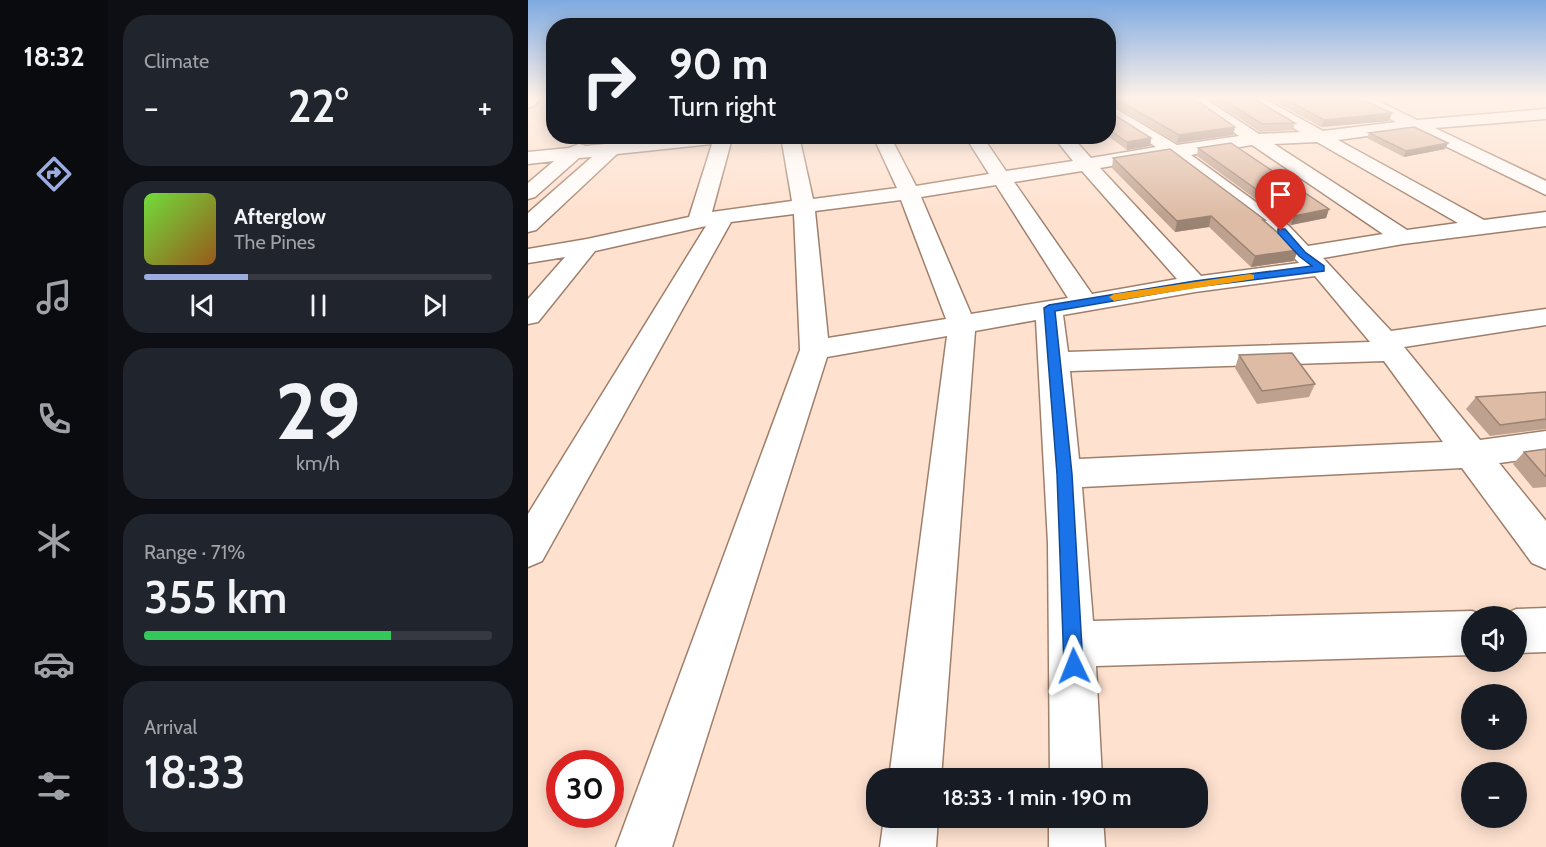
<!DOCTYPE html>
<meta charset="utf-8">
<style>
:root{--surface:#171b24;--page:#20242c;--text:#f1f3f6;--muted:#9ea1a6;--line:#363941;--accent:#9cabe0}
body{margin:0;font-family:Cabin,sans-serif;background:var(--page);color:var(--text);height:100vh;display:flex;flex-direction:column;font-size:22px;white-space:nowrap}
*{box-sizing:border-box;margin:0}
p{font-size:20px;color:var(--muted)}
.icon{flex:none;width:33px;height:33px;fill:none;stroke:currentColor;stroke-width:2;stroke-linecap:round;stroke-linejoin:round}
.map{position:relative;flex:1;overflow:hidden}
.sheet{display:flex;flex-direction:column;gap:15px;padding:15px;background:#0d0f14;width:420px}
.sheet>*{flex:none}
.guide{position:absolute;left:18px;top:18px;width:570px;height:126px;border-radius:24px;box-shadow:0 3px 15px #0003;background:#171b24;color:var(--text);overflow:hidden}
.fabs{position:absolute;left:933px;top:606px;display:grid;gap:12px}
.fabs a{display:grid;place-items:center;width:66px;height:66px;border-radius:50%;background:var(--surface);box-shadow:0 3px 15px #0003;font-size:30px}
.speed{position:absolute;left:18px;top:750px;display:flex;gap:12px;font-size:30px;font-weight:700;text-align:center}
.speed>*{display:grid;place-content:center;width:78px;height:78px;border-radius:50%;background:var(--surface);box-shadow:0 3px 15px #0003;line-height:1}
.speed .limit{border:9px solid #d22;background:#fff;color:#111}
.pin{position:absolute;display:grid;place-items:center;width:51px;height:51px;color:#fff;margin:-62px -26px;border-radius:50% 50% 50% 0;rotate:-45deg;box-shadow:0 0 6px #0007}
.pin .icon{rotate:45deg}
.me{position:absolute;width:66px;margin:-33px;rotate:358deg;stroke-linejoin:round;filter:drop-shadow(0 0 4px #0008)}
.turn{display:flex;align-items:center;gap:21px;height:126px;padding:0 24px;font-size:27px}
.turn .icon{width:78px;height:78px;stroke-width:2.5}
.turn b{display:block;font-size:42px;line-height:51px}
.big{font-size:45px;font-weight:600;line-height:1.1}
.sheet .tile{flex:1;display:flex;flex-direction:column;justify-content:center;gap:9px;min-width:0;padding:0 21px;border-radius:24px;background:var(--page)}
.sheet .dial{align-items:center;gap:0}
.dial b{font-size:78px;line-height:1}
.song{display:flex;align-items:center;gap:18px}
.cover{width:72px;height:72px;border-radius:9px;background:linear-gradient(135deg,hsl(100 70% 55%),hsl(30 70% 35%))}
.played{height:6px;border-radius:3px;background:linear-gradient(90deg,var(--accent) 30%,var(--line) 30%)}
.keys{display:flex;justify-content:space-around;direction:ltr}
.heat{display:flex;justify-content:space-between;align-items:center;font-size:33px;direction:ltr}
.charge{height:9px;border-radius:4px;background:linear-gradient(90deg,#34c759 71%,var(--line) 0)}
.trip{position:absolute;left:338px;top:768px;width:342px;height:60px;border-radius:24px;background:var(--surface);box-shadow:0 3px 15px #0003;font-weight:600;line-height:60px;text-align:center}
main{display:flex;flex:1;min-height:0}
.tabs{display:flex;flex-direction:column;width:108px;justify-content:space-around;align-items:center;background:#090b0e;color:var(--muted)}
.tabs .icon{width:42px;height:42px}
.tabs .active{color:var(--accent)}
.tabs b{font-size:27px;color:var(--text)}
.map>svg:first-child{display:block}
</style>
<main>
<nav class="tabs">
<b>18:32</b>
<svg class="icon active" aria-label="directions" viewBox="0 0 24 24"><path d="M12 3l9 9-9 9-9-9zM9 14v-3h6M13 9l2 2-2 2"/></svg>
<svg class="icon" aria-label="music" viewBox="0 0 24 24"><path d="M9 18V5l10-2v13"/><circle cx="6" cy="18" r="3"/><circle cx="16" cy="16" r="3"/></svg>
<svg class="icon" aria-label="phone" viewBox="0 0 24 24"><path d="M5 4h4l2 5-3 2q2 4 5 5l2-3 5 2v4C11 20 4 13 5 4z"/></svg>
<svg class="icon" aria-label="climate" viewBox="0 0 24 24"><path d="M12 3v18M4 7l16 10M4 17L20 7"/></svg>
<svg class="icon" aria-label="car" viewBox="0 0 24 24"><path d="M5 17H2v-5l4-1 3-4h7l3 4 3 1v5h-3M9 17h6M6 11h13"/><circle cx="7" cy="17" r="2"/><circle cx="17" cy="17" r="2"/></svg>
<svg class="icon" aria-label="filters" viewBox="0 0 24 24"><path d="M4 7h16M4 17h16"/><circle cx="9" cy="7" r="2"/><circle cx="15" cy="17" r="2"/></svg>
</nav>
<section class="sheet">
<div class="tile"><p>Climate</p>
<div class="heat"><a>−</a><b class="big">22°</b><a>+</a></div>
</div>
<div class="tile">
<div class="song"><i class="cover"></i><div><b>Afterglow</b><p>The Pines</p></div></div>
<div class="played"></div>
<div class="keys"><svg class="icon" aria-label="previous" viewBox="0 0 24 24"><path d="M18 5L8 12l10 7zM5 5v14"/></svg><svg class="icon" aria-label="pause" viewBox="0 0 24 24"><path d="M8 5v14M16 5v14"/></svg><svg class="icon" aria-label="next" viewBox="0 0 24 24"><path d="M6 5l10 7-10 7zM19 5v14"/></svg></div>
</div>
<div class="tile dial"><b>29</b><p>km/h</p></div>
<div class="tile"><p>Range · 71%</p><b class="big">355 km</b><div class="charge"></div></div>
<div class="tile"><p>Arrival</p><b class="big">18:33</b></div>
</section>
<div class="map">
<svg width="1018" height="847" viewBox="0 0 1018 847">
<rect width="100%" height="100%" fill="#fee1cf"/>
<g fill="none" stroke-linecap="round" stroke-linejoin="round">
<defs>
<path id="minor" d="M0 98H13L6 106 0 108Z
M658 98H676L731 134 772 132 716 98H735L795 131 868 122 824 98H844L889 120 1018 109V119L907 128 1018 181V195L884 130 810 140 956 220 1018 212V226L875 244 795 258 863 331 1018 309V325L876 347 952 440 1018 431V457L971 463 1018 521V569L1004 563 934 468 554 487 565 621 944 611 957 616H944V655L568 666 574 778H522L520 543 508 320 447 331 413 778H361L419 336 299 357 144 847H88L272 350 266 214 203 222 14 561 0 567V514L178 226 67 251 10 322 0 324V299L37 257 0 263V249L59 239 161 217 184 144 89 154 8 230 0 232V213L64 157 51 158 7 197 0 199V183L26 161 0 164V152L41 148 51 144 58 146 156 136H220L218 140 203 142 184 212 264 201 253 136H271L285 199 369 188 345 136H362L388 186 461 174 437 136H454L478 171 545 161 525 136H543L563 158 628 147 580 116V104L649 145 711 136ZM789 142 930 223 879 230 746 144ZM724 145 855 234 780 246 761 226 663 155ZM641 156 745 236 771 263 673 276 572 168ZM554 171 649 279 564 294 486 182ZM468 185 540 298 443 314 393 197ZM373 200 418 319 300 338 287 211ZM787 276 842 342 540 352 535 315 667 292ZM856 361 915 442 551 459 542 371Z
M1018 608V652L988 653V616H972L988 609Z
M356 818H410L408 847H352Z
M521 818H575L577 847H521Z"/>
</defs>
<!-- minor casing -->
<use href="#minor" stroke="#9f7f6b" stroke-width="3"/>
<!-- minor -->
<use href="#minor" fill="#fff" fill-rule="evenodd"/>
</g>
<!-- wall -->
<path fill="#bea18e" d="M580 98H665L705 135 649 143 580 102Z
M680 98H725L767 123 765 130 732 132Z
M740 98H831L864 113 861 121 793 127Z
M580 111 623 138 622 146 599 150 580 136Z
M841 133 920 143 917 149 876 157 839 138Z
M670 148 801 209 798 218 763 225 669 156Z
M585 158 737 220V222L766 261 723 267 681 227 647 232 584 168Z
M711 355 787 384 781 397 729 404 707 368Z
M1018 392V429L962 436 938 409 948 397Z
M1018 449V487L1005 488 985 464 996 452Z"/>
<!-- shaded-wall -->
<path fill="#9b8374" d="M864 113 861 121 793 127 796 120Z
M707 127 705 135 649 143 651 135Z
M623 138 622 146 599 150V142Z
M920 143 917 149 876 157 878 151Z
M801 209 798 218 763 225 766 216Z
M683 216 681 227 647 232 649 221Z
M770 250 766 261 723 267 727 256Z"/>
<!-- building -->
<path fill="#ddbba5" stroke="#9b8374" stroke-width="1.5" d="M586 98H665L707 127 651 135Z
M693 98H725L767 123 734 124Z
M755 98H831L864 113 796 120Z
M580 111 623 138 599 142 580 129Z
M886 127 920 143 878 151 841 133Z
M703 143 801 209 766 216 670 148Z
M642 149 737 220H735L770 250 727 256 683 216 649 221 585 158Z
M764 353 787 384 734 391 711 355Z
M1018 392V419L972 425 948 397Z
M1018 449V476H1017L996 452Z"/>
<!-- sky -->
<linearGradient id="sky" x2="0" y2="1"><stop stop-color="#7faae1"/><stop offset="0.45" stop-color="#fff2e9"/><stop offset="1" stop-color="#fff2e9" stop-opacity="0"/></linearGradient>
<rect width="1018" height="217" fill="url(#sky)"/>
<!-- route -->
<path fill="#1a73e8" stroke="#114b97" stroke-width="1.5" d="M750 229H757L777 252 796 266V271L667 287 527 311 544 474 555 666 552 673 546 676 539 673 536 666 529 474 516 308 521 305 667 281 784 266 771 256 750 233Z"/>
<!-- slow -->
<path fill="#f59e0b" d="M722 274 726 275V279L586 301 581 297 586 294Z"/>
</svg>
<div class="fabs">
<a><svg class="icon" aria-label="sound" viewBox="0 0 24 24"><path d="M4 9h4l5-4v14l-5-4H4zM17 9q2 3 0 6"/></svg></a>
<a>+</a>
<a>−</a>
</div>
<div class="speed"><div class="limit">30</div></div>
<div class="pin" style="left:753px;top:231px;background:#d93025"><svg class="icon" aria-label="arrive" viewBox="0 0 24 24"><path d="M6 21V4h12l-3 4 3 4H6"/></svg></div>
<svg class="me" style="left:546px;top:666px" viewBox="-20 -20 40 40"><path d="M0-17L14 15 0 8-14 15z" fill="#1a73e8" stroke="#fff" stroke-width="4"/></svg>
<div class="trip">18:33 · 1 min · 190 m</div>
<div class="guide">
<div class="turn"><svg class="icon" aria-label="right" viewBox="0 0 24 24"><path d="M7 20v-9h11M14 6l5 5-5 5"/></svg><div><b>90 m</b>Turn right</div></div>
</div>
</div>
</main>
